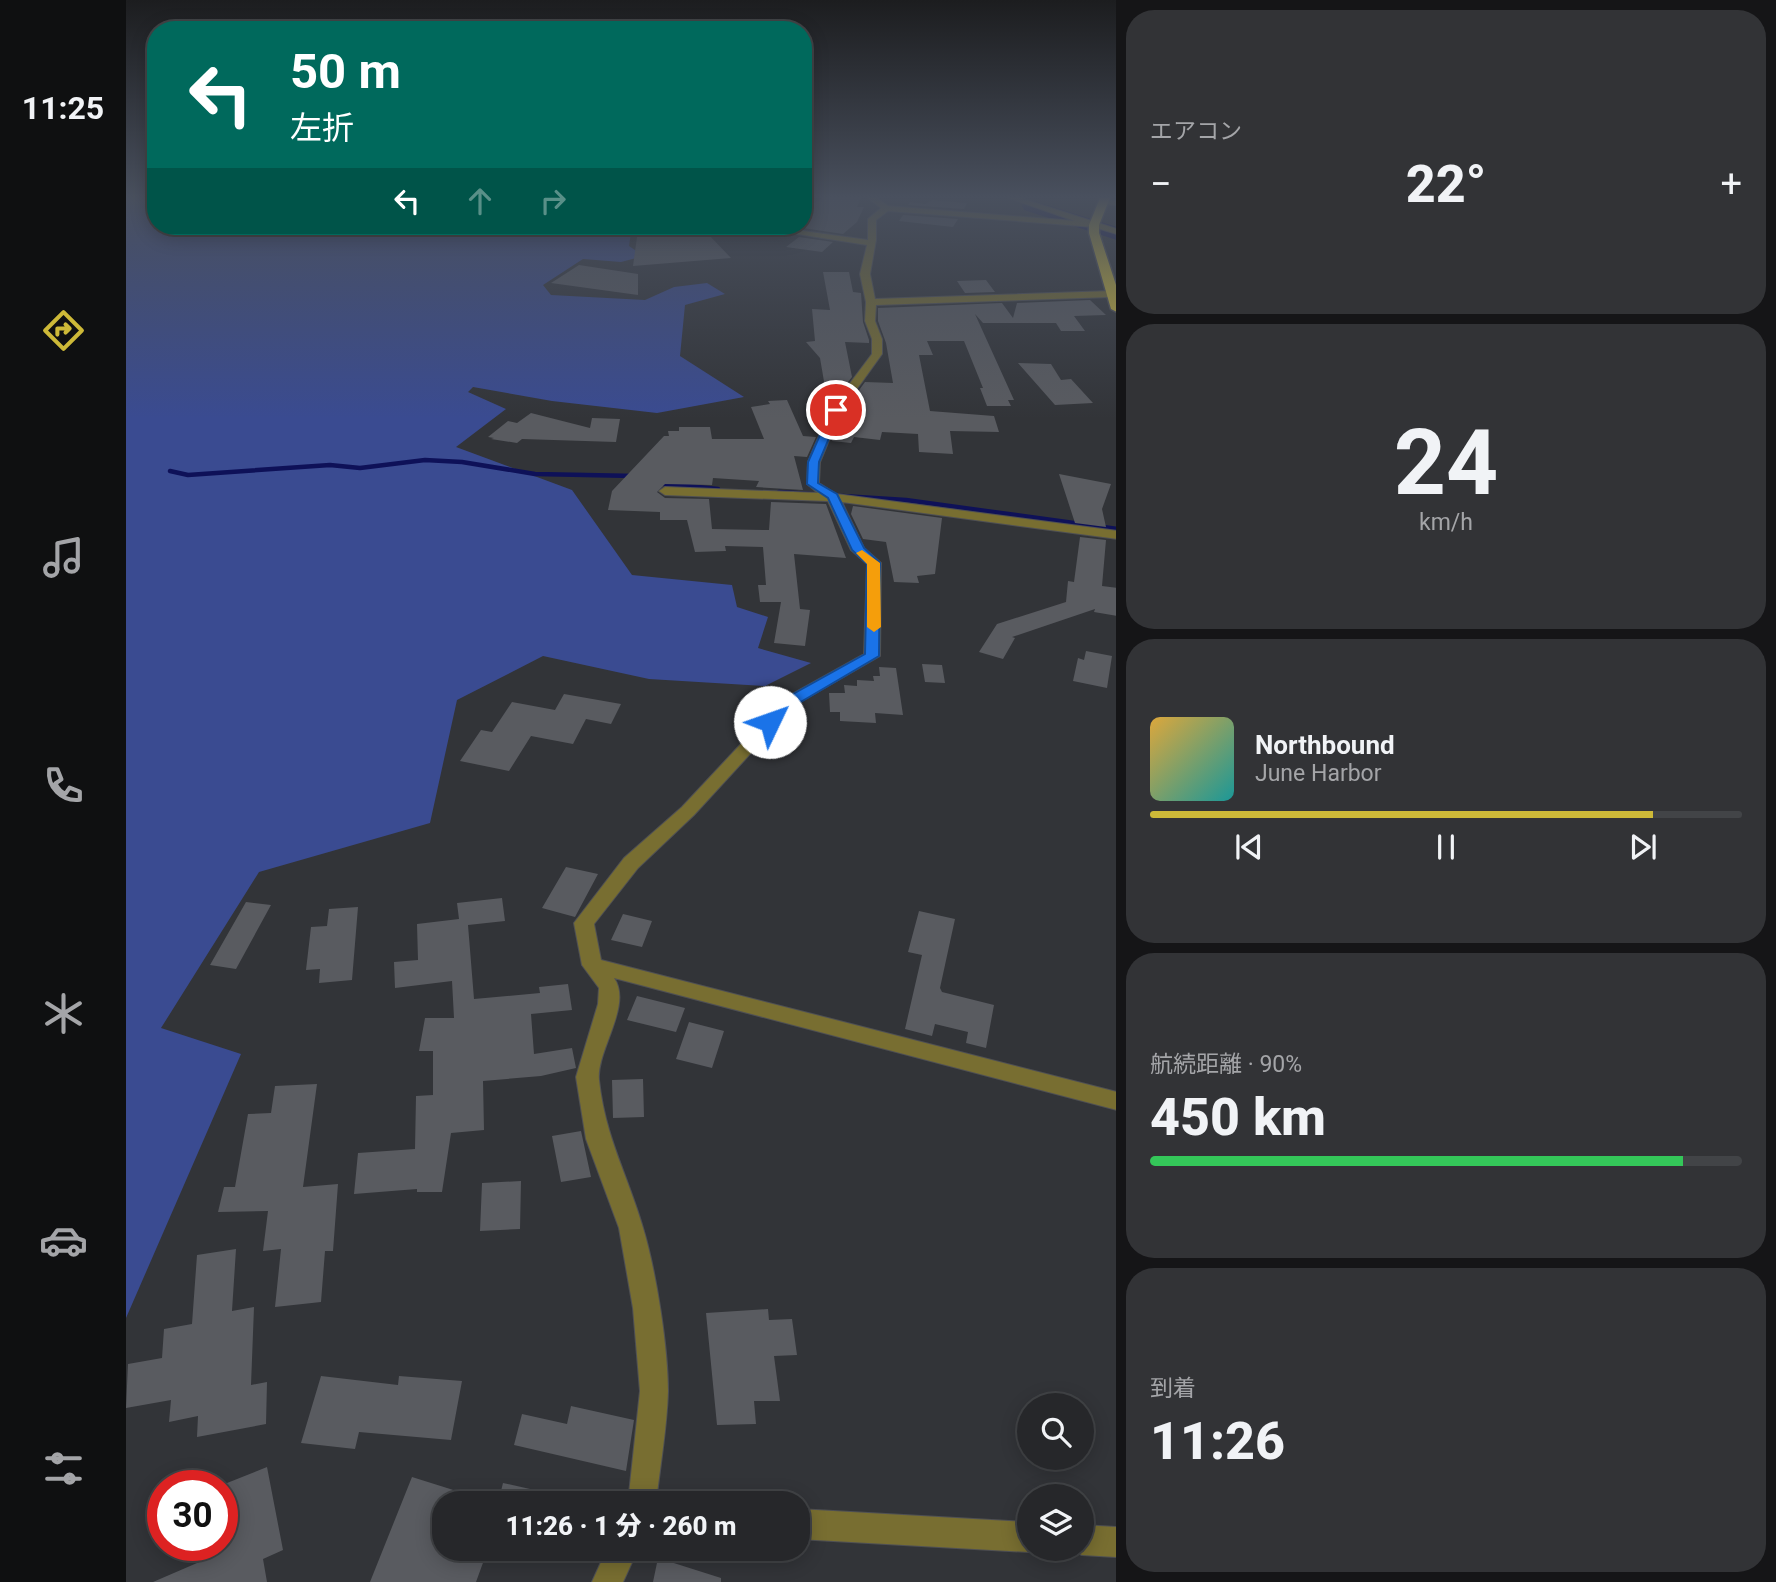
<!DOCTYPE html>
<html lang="ja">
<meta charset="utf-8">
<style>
:root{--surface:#26272a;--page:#323336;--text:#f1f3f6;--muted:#a4a5a8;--line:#424447;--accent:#cdb938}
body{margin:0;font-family:Roboto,"Noto Sans JP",sans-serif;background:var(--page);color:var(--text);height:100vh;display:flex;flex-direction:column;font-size:26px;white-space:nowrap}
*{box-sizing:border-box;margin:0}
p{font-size:23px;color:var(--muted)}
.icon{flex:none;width:38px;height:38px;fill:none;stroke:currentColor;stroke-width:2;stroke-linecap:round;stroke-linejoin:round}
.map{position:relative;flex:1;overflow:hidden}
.panel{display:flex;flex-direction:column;gap:10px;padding:10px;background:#151517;width:660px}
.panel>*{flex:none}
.hud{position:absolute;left:21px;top:21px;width:665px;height:214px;border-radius:28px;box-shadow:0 4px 18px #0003,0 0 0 2px var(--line);background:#00695c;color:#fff;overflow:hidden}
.tools{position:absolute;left:891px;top:1393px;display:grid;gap:14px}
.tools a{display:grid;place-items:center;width:77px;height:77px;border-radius:50%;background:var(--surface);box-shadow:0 4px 18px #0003,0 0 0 2px var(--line);font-size:35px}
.speed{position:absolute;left:21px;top:1470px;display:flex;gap:14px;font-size:35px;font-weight:700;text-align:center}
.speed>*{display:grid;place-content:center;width:91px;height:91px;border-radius:50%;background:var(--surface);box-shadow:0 4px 18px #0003,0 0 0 2px var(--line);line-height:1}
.speed .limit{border:10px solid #d22;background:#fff;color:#111}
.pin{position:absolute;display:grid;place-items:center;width:60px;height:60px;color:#fff;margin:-30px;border:4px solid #fff;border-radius:50%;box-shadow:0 2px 7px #0007}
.me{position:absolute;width:77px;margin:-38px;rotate:48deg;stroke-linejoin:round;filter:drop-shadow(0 0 5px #0008)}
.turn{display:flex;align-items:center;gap:24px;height:147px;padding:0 28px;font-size:32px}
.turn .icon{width:91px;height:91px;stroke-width:2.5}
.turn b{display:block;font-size:49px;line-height:60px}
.lanes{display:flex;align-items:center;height:66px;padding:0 28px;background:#0003;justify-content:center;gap:35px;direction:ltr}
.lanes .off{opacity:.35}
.big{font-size:52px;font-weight:800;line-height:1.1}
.panel .card{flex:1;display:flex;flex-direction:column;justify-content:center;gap:10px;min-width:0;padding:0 24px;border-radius:28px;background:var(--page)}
.panel .dial{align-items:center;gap:0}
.dial b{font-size:91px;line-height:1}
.song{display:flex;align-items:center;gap:21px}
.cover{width:84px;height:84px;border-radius:10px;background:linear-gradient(135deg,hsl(40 70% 55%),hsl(180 70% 35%))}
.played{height:7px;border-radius:4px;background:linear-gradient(90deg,var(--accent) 85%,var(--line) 85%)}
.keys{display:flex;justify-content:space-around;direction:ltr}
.heat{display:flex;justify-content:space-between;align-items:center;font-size:38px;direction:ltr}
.charge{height:10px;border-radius:5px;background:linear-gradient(90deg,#34c759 90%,var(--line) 0)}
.trip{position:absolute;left:306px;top:1491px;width:378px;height:70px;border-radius:28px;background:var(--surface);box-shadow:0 4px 18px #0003,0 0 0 2px var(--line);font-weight:800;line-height:70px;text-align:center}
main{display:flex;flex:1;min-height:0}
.dock{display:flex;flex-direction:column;width:126px;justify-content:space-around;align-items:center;background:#0f1011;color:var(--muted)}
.dock .icon{width:49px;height:49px}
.dock .selected{color:var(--accent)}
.dock b{font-size:32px;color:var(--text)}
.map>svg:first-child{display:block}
</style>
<main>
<nav class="dock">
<b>11:25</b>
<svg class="icon selected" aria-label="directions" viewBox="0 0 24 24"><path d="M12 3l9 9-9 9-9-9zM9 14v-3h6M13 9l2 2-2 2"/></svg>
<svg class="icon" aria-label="music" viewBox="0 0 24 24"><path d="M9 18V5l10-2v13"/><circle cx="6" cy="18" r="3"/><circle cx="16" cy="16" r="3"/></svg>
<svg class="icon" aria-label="phone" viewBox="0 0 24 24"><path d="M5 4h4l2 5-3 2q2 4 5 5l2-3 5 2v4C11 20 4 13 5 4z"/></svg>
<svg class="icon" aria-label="climate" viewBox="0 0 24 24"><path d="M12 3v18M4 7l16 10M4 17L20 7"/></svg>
<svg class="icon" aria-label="car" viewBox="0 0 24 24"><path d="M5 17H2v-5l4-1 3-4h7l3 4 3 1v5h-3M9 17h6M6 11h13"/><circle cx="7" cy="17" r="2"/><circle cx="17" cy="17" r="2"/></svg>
<svg class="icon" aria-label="filters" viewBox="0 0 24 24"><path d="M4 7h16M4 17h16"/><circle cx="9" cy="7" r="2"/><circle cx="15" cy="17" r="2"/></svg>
</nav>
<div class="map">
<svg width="991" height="1582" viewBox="0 0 991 1582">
<rect width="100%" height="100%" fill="#323438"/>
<!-- green -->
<path fill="#3a4b91" d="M0 198H30V226H506L503 246 518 256 495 262 457 259 417 285 425 295 519 300 548 287 581 283 599 294 559 305 554 356 618 397 531 413 426 401 347 387 342 392 380 409 330 447 446 490 506 575 606 585 611 607 642 617 632 648 685 663 639 686 523 679 417 656 331 700 304 823 133 872 35 1028 115 1054 0 1318Z"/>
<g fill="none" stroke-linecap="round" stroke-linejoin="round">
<!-- stream -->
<path stroke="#0e1158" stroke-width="4.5" d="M44 471 62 475 204 465 234 468 299 460 336 462 409 474 510 476
M531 483 592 489
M653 492 780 500 991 529"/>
<!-- river -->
<path fill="#0e1158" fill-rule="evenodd" d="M905 200 991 227V240L898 210 896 206 898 202Z"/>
</g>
<!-- building -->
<path fill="#595b60" d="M696 198H735L731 207H738L731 222 717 234 677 228V211Z
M807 200 815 201 841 203 838 209 782 205 784 202 799 204Z
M777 215 832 219 827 227 773 221Z
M517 226H573V232H580L605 258 507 266 512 230H516Z
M673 237 707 242 696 252 660 247Z
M453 265 512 274V295L425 283Z
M697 272H723L727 292 735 293 737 322 743 340V343L719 342 726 377 709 398 701 399 694 358 680 342 689 341 686 309 704 310Z
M860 280 869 292 839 293 831 281Z
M964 300 980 315 948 316 959 331H935L930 323H857L849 314 888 400H882L885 406H861L854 388H857L838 341H801L807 355H793L804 411 868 416 873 432 824 431 827 454 793 452 792 434 756 432 754 440 728 437 725 443 706 441 717 412 739 382 767 383 760 343 752 321V308L876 303 887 318 891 303Z
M892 363 925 364 935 380 945 379 967 403 929 405Z
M661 400 677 436 690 437 681 457 668 456 677 490 630 487 633 481 587 478 586 485 539 484 531 492 539 498 583 499 586 529 643 530 645 502 700 504 720 558 668 554 674 609 684 610 679 646 648 643 655 602H634L632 585H640L637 547 599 546 600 551 569 552 561 520H534V512L482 510 486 491 538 436H543L542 431H553V427H584L586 439H638L625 407 644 404 642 401Z
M405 413 464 428 466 418 494 419 490 442 396 439 391 443 365 439 368 438 362 437 382 421 391 423Z
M933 474 985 484 976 509 980 527 949 523Z
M727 506 816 518 809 574 791 576 793 583 768 582 760 542 737 539 725 514Z
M954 537 980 540 976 586 991 588V616L968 612 969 609 886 637 889 638 877 659 853 652 871 624 940 602 942 581 948 582Z
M960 651 986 656 981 688 947 681 952 658 958 660Z
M796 664 816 665 819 683 799 682Z
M753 667 770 668 777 715 749 713 750 723 714 721V712H704L703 693H719L718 685 731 686V680L748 681 747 676H754Z
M438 694 495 704 485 724 460 719 447 744 405 736 383 771 334 761 355 730 366 732 386 702 429 710Z
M440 867 472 874 449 917 416 908Z
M376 898 379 921 342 925 348 999 414 993 413 987 442 984 446 1010 405 1014 408 1054 446 1048 450 1068 415 1076 357 1081 358 1130 325 1133 316 1192H291V1189L228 1194 232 1153 289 1149 290 1096 307 1095V1051H293L299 1018H328L326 981 269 988 268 962 292 960 291 924 333 919 331 903Z
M120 902 145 905 110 969 84 965Z
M232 907 226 980 193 983 194 969 180 970 185 927 201 926 203 909Z
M793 911 829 919 814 988 816 992 868 1005 860 1048 840 1043 842 1032 809 1024 806 1036 779 1029 796 955 782 952Z
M497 914 526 921 516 947 485 940Z
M511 996 559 1008 550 1032 501 1020Z
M563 1022 598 1031 586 1068 550 1059Z
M517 1079 518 1117 487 1118 486 1080Z
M191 1084 177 1187 212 1184 207 1251H199L195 1302 149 1307 155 1249 137 1251 142 1211 92 1212 98 1187H109L122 1114 145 1113 149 1086Z
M455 1131 465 1177 435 1182 426 1136Z
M395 1181 394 1229 354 1231 356 1183Z
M110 1249 106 1311 128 1307 125 1385 141 1382 140 1424 71 1437 72 1416 43 1422 45 1400 0 1408 2 1364 36 1358 38 1329 66 1324 71 1255Z
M642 1309 643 1320 666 1319 671 1355 648 1356 654 1401H628L630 1424 591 1425 580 1313Z
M195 1376 272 1385 273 1376 336 1381 325 1440 233 1432 229 1449 175 1443Z
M445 1406 508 1420 500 1471 388 1445 396 1414 441 1424Z
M141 1467 157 1550 137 1559 141 1582H27L78 1560 76 1545H96V1485Z
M286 1477 356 1499V1503H318V1549H362L350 1582H244Z
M377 1483 435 1496 434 1503H372Z
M532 1558 595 1578V1582H527Z"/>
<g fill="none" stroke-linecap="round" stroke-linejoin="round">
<defs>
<path id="minor" d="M742 198H751L762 206 949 221 883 198H894L991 229V234L968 227 762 211 750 220V240L744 274 749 299 985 291 990 294 985 297 750 305 749 321 756 339V354L715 411 694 462 693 483 710 494 991 531V539L716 502 738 548 755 563 754 656 669 705 568 815 512 868 468 924 475 960 991 1092V1110L488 978C507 1005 470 1051 473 1080 479 1137 502 1176 517 1228 530 1271 542 1347 542 1391 541 1428 534 1466 530 1503H502L514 1391 507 1308 493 1228 460 1139 450 1077 472 1004 473 988 456 965 448 923 498 858 556 807 657 699 738 654 741 564 725 550 702 501 539 495 533 491 539 487 692 493 681 484 682 462 704 410 746 354V339L739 321 740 302 734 274 741 245 621 226H641L742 240V219L755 208Z
M976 200 991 201V205L973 204Z
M672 1509 903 1522V1549H910L903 1552 672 1539Z
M956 1525 991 1527V1557L956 1555 946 1550 956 1549Z
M481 1549H512L497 1582H466Z"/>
<path id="highway" d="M974 198H984L973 225V233L991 288V312L985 309 963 233V225Z"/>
</defs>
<!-- minor casing -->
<use href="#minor" stroke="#4f5054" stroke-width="2"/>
<!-- highway casing -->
<use href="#highway" stroke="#4f5054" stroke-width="3"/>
<!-- minor -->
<use href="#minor" fill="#786e31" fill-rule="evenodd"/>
<!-- highway -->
<use href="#highway" fill="#d0bb37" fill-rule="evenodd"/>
</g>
<!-- sky -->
<linearGradient id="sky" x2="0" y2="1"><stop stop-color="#1c1d1f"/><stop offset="0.47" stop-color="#49505e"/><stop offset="1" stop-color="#49505e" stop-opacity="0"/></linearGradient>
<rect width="991" height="419" fill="url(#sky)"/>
<!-- route -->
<path fill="#1a73e8" stroke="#114b97" stroke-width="2" d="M710 407 715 410 693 462 692 483 711 494 738 548 754 563 753 656 668 706 649 725 644 726 636 722 658 699 739 654 741 564 726 550 702 498 681 484 682 462 705 410Z"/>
<!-- slow -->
<path fill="#f59e0b" d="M736 550 754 563 755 627 748 632 741 627V564L730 553Z"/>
</svg>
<div class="tools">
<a><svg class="icon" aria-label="search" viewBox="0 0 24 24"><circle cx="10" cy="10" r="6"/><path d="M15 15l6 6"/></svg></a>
<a><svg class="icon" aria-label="layers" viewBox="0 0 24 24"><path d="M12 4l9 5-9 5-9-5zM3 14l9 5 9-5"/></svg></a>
</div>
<div class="speed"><div class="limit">30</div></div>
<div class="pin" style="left:710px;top:410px;background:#d93025"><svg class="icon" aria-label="arrive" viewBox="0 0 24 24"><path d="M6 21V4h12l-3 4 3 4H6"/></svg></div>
<svg class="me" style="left:644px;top:722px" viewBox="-20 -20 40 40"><circle r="19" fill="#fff"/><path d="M0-13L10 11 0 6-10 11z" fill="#1a73e8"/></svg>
<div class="trip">11:26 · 1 分 · 260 m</div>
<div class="hud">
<div class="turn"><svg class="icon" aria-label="left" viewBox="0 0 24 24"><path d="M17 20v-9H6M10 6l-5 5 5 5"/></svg><div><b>50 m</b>左折</div></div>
<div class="lanes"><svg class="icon" aria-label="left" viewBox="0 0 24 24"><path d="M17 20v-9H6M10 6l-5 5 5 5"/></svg><svg class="icon off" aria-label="ahead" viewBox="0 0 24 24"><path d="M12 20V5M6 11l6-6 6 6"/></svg><svg class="icon off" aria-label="right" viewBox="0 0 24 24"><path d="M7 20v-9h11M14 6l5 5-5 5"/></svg></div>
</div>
</div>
<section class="panel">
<div class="card"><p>エアコン</p>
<div class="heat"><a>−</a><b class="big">22°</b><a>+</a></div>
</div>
<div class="card dial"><b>24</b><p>km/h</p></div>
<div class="card">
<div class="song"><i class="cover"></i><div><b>Northbound</b><p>June Harbor</p></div></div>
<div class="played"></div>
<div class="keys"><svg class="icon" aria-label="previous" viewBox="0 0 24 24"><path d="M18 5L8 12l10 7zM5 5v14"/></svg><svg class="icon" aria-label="pause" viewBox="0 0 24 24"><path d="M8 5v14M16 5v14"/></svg><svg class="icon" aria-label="next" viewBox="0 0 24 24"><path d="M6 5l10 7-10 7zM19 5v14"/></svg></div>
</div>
<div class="card"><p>航続距離 · 90%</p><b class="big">450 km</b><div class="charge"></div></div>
<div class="card"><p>到着</p><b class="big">11:26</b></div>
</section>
</main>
